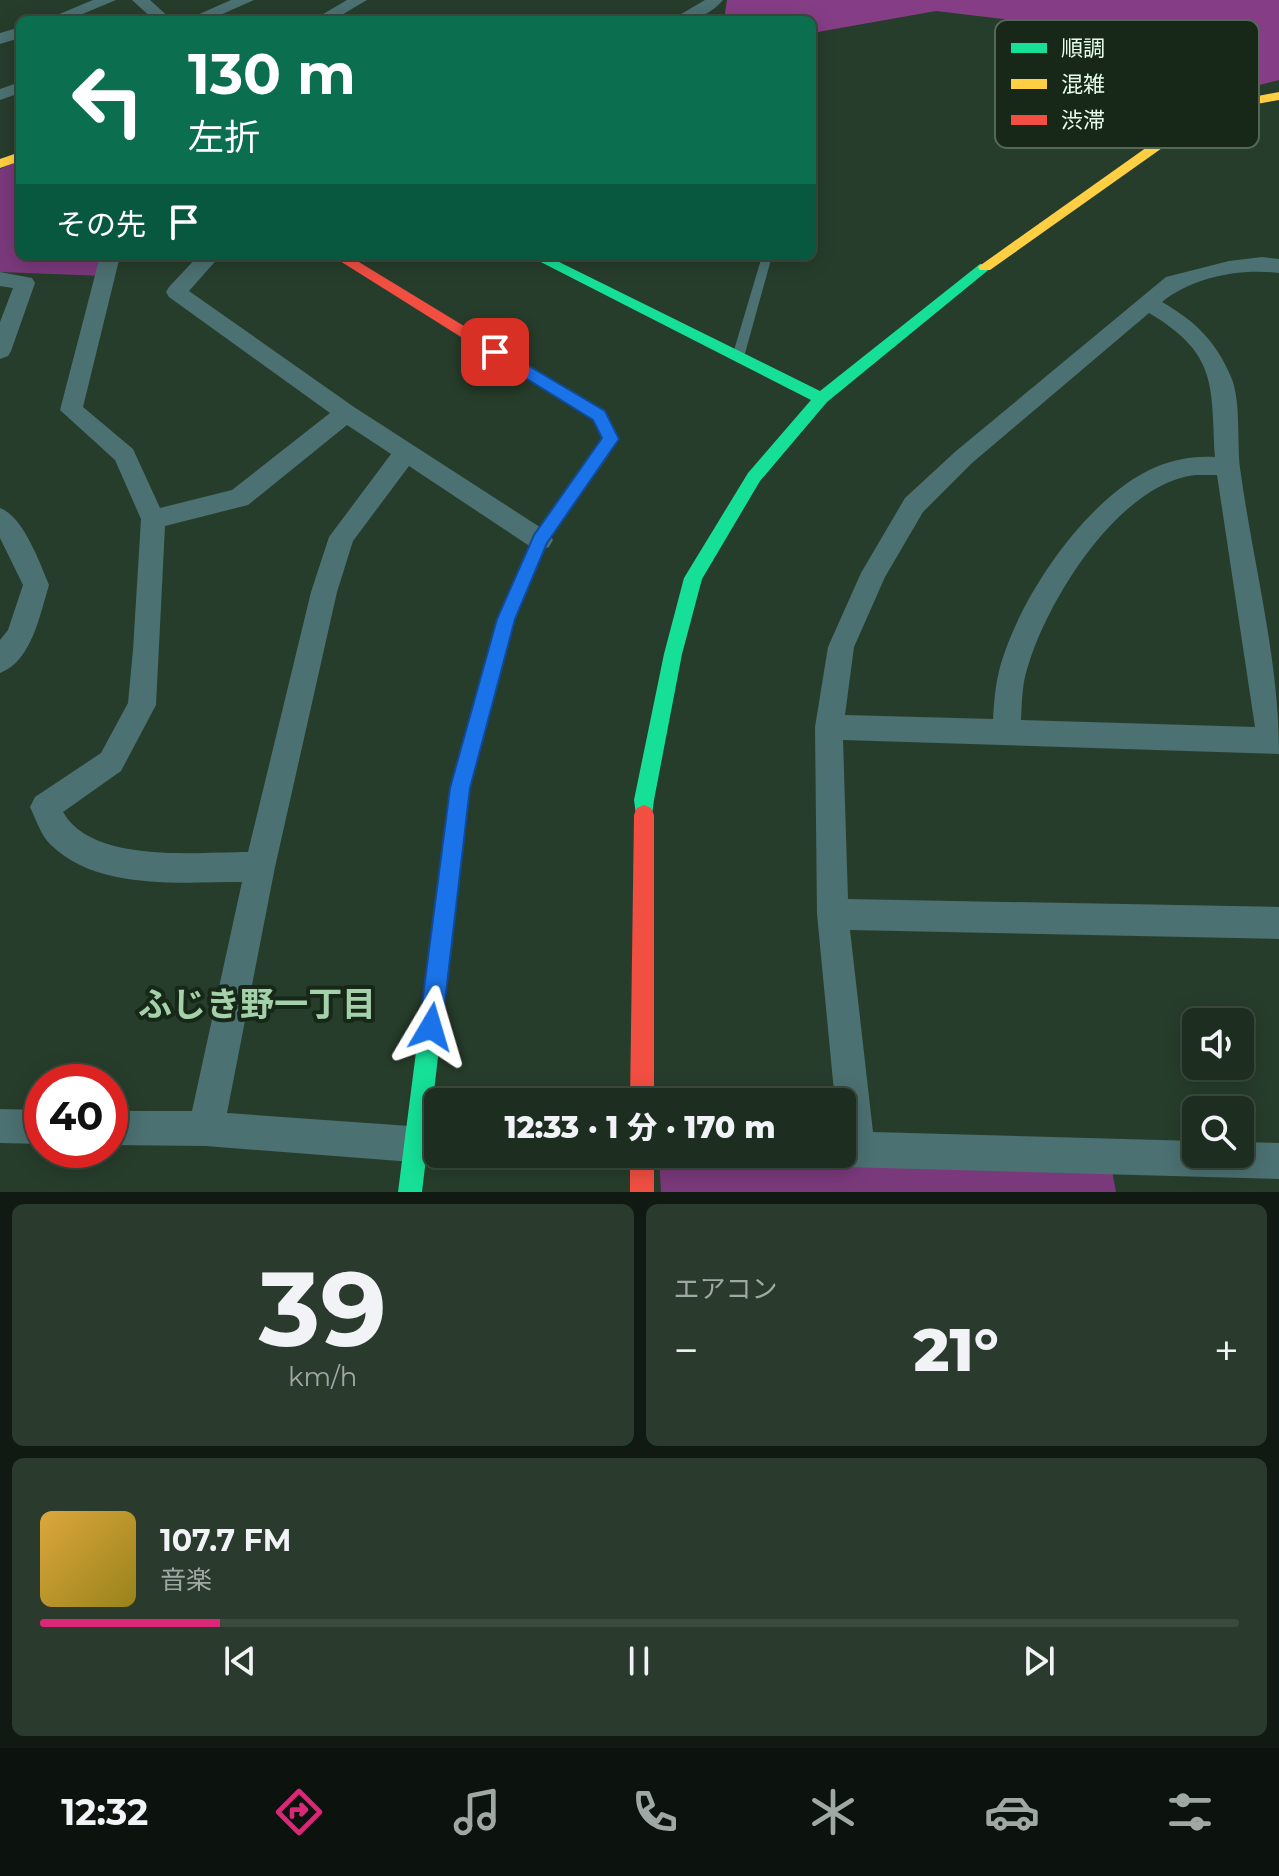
<!DOCTYPE html>
<html lang="ja">
<meta charset="utf-8">
<style>
:root{--surface:#1d2e20;--page:#2a3a2d;--text:#f1f3f6;--muted:#a0a8a5;--line:#3b4a3e;--accent:#db2777}
body{margin:0;font-family:Montserrat,"Noto Sans JP",sans-serif;background:var(--page);color:var(--text);height:100vh;display:flex;flex-direction:column;font-size:30px;white-space:nowrap}
*{box-sizing:border-box;margin:0}
p{font-size:26px;color:var(--muted)}
.icon{flex:none;width:44px;height:44px;fill:none;stroke:currentColor;stroke-width:2;stroke-linecap:round;stroke-linejoin:round}
.map{position:relative;height:1192px;overflow:hidden}
.side{display:flex;flex-direction:column;gap:12px;padding:12px;background:#101912;flex:1}
.side>*{flex:none}
.hud{position:absolute;left:16px;top:16px;width:800px;height:244px;border-radius:12px;box-shadow:0 4px 20px #0003,0 0 0 2px var(--line);background:#0b6e4f;color:#fff;overflow:hidden}
.fabs{position:absolute;left:1182px;top:1008px;display:grid;gap:16px}
.fabs a{display:grid;place-items:center;width:72px;height:72px;border-radius:12px;background:var(--surface);box-shadow:0 4px 20px #0003,0 0 0 2px var(--line);font-size:40px}
.speed{position:absolute;left:24px;top:1064px;display:flex;gap:16px;font-size:40px;font-weight:700;text-align:center}
.speed>*{display:grid;place-content:center;width:104px;height:104px;border-radius:50%;background:var(--surface);box-shadow:0 4px 20px #0003,0 0 0 2px var(--line);line-height:1}
.speed .limit{border:12px solid #d22;background:#fff;color:#111}
.pin{position:absolute;display:grid;place-items:center;width:68px;height:68px;color:#fff;margin:-34px;border-radius:16px;box-shadow:0 4px 12px #0006}
.me{position:absolute;width:88px;margin:-44px;rotate:7deg;stroke-linejoin:round;filter:drop-shadow(0 0 6px #0008)}
.turn{display:flex;align-items:center;gap:28px;height:168px;padding:0 40px;font-size:36px}
.turn .icon{width:104px;height:104px;stroke-width:2.5}
.turn b{display:block;font-size:56px;line-height:68px}
.then{display:flex;align-items:center;height:76px;padding:0 40px;background:#0003;gap:16px;font-size:30px}
.big{font-size:60px;font-weight:800;line-height:1.1}
.side .widget{flex:1;display:flex;flex-direction:column;justify-content:center;gap:12px;min-width:0;padding:0 28px;border-radius:12px;background:var(--page)}
.side .dial{align-items:center;gap:0}
.dial b{font-size:104px;line-height:1}
.song{display:flex;align-items:center;gap:24px}
.cover{width:96px;height:96px;border-radius:12px;background:linear-gradient(135deg,hsl(40 70% 55%),hsl(50 70% 35%))}
.played{height:8px;border-radius:4px;background:linear-gradient(90deg,var(--accent) 15%,var(--line) 15%)}
.keys{display:flex;justify-content:space-around;direction:ltr}
.heat{display:flex;justify-content:space-between;align-items:center;font-size:44px;direction:ltr}
.side .tiles{flex:1;display:grid;gap:12px;grid-template-columns:1fr 1fr}
.widget:last-child{grid-column:span 2}
.trip{position:absolute;left:424px;top:1088px;width:432px;height:80px;border-radius:12px;background:var(--surface);box-shadow:0 4px 20px #0003,0 0 0 2px var(--line);font-weight:800;line-height:80px;text-align:center}
.tab-bar{display:flex;height:128px;justify-content:space-around;align-items:center;background:#0c120d;color:var(--muted)}
.tab-bar .icon{width:56px;height:56px}
.tab-bar .selected{color:var(--accent)}
.tab-bar b{font-size:36px;color:var(--text)}
.map>svg:first-child{display:block}
</style>
<div class="map">
<svg width="1279" height="1192" viewBox="0 0 1279 1192">
<rect width="100%" height="100%" fill="#273d2b"/>
<!-- green -->
<path fill="#7a397b" d="M20 159V256H110L105 276 0 272V169Z
M659 1157 1112 1171 1116 1192H661Z"/>
<!-- forest -->
<path fill="#853e86" d="M727 0H1279V80L1150 113 1037 23 936 11 812 33V20H724Z"/>
<g fill="none" stroke-linecap="round" stroke-linejoin="round">
<!-- lane -->
<path fill="#4c7172" fill-rule="evenodd" d="M762 256H772L744 357 738 361 732 357Z"/>
<!-- street -->
<path fill="#4c7172" fill-rule="evenodd" d="M93 0H116L68 20H45Z
M132 0H150L172 20H154Z
M231 0H254L209 20H186Z
M347 0H367L333 20H313Z
M705 0H723C708 17 693 20 671 20Z
M20 27V38L0 44V33Z
M20 82V93L0 100V89Z
M100 256H120L83 407 133 449 160 508 232 490 330 413 169 297 166 292 169 287 198 256H220L189 291 354 407 549 533 553 540 549 547 540 550 531 547 409 466 353 541 337 592 275 867 227 1113 438 1128V1154H452L450 1158 438 1164 206 1146 110 1145V1111H192L242 882C182 882 98 891 51 845 41 836 36 819 30 807L35 797 101 753 128 703 133 650 141 519 115 460 60 410ZM347 425 391 454 329 537 311 592 248 852C197 852 92 864 63 812L121 771 156 705 165 526 248 505Z
M1262 257 1279 259V273C1240 268 1192 277 1162 302 1195 321 1216 341 1231 377 1241 399 1237 443 1240 468 1253 564 1279 657 1279 754L843 740 848 899 1279 907V939L850 930 873 1132 1196 1141V1154H1240V1142L1279 1143V1179L843 1167 831 1161 827 1154H842V1102H835L817 914 815 727 828 647 861 573 905 498 956 451 1166 277 1229 261ZM1149 313C1218 354 1211 385 1215 457 1195 456 1175 459 1156 467 1087 496 1017 600 999 671 995 687 994 703 993 719L845 715 854 647 885 577 923 512 972 463ZM1195 475H1217L1255 727 1021 720C1022 702 1022 683 1028 666 1048 599 1119 484 1195 475Z
M0 272 32 278 35 283 11 351 8 356 0 359V322L13 288 0 286Z
M0 508C23 516 40 563 49 585 40 614 32 661 0 673V640L8 630 23 585 0 538Z
M0 1109 42 1110V1144L0 1143Z"/>
<!-- fast -->
<path fill="#16e098" fill-rule="evenodd" d="M529 256H547L820 391 980 264H990L992 267 827 402 760 481 702 579 682 654 654 800 651 822 644 825 637 822 634 800 664 654 684 578 748 473 811 400Z
M594 458 602 464 547 543 515 619 470 788 422 1192H398L450 788 497 619 534 535 588 460Z"/>
<!-- slow -->
<path fill="#ffcf43" fill-rule="evenodd" d="M1279 92V100L1234 108 1196 124 990 270H980L978 267 1188 118 1227 102Z
M20 152V161L0 168V159Z"/>
<!-- jam -->
<path fill="#f24e42" fill-rule="evenodd" d="M332 256H349L605 412 619 439 600 468 594 470 586 464 603 439 593 420Z
M644 805 651 808 654 815V1102H630L634 815 637 808Z
M630 1154H654V1192H630Z"/>
</g>
<!-- route -->
<path fill="#1a73e8" stroke="#114b97" stroke-width="2" d="M495 346 605 411 619 439 547 543 515 619 470 788 442 1027 439 1035 431 1038 422 1035 419 1027 450 788 497 619 534 535 602 438 593 420 490 356 488 352Z"/>
<g text-anchor="middle" stroke-width="8" stroke-linejoin="round" paint-order="stroke">
<!-- near-neighbourhood labels -->
<g font-size="34" font-weight="bold" fill="#a5d1aa" stroke="#172819">
<text x="257" y="1016">ふじき野一丁目</text>
</g>
</g>
<!-- legend -->
<rect x="995" y="20" width="264" height="128" rx="12" fill="#172819" stroke="#556857" stroke-width="2"/>
<rect x="1011" y="43" width="36" height="10" fill="#16e098"/>
<rect x="1011" y="79" width="36" height="10" fill="#ffcf43"/>
<rect x="1011" y="115" width="36" height="10" fill="#f24e42"/>
<g font-size="22" fill="#e6fce8">
<text x="1061" y="56">順調</text>
<text x="1061" y="92">混雑</text>
<text x="1061" y="128">渋滞</text>
</g>
</svg>
<div class="fabs">
<a><svg class="icon" aria-label="sound" viewBox="0 0 24 24"><path d="M4 9h4l5-4v14l-5-4H4zM17 9q2 3 0 6"/></svg></a>
<a><svg class="icon" aria-label="search" viewBox="0 0 24 24"><circle cx="10" cy="10" r="6"/><path d="M15 15l6 6"/></svg></a>
</div>
<div class="speed"><div class="limit">40</div></div>
<div class="pin" style="left:495px;top:352px;background:#d93025"><svg class="icon" aria-label="arrive" viewBox="0 0 24 24"><path d="M6 21V4h12l-3 4 3 4H6"/></svg></div>
<svg class="me" style="left:431px;top:1027px" viewBox="-20 -20 40 40"><path d="M0-17L14 15 0 8-14 15z" fill="#1a73e8" stroke="#fff" stroke-width="4"/></svg>
<div class="trip">12:33 · 1 分 · 170 m</div>
<div class="hud">
<div class="turn"><svg class="icon" aria-label="left" viewBox="0 0 24 24"><path d="M17 20v-9H6M10 6l-5 5 5 5"/></svg><div><b>130 m</b>左折</div></div>
<div class="then">その先<svg class="icon" aria-label="arrive" viewBox="0 0 24 24"><path d="M6 21V4h12l-3 4 3 4H6"/></svg></div>
</div>
</div>
<section class="side">
<div class="tiles">
<div class="widget dial"><b>39</b><p>km/h</p></div>
<div class="widget"><p>エアコン</p>
<div class="heat"><a>−</a><b class="big">21°</b><a>+</a></div>
</div>
<div class="widget">
<div class="song"><i class="cover"></i><div><b>107.7 FM</b><p>音楽</p></div></div>
<div class="played"></div>
<div class="keys"><svg class="icon" aria-label="previous" viewBox="0 0 24 24"><path d="M18 5L8 12l10 7zM5 5v14"/></svg><svg class="icon" aria-label="pause" viewBox="0 0 24 24"><path d="M8 5v14M16 5v14"/></svg><svg class="icon" aria-label="next" viewBox="0 0 24 24"><path d="M6 5l10 7-10 7zM19 5v14"/></svg></div>
</div>
</div>
</section>
<nav class="tab-bar">
<b>12:32</b>
<svg class="icon selected" aria-label="directions" viewBox="0 0 24 24"><path d="M12 3l9 9-9 9-9-9zM9 14v-3h6M13 9l2 2-2 2"/></svg>
<svg class="icon" aria-label="music" viewBox="0 0 24 24"><path d="M9 18V5l10-2v13"/><circle cx="6" cy="18" r="3"/><circle cx="16" cy="16" r="3"/></svg>
<svg class="icon" aria-label="phone" viewBox="0 0 24 24"><path d="M5 4h4l2 5-3 2q2 4 5 5l2-3 5 2v4C11 20 4 13 5 4z"/></svg>
<svg class="icon" aria-label="climate" viewBox="0 0 24 24"><path d="M12 3v18M4 7l16 10M4 17L20 7"/></svg>
<svg class="icon" aria-label="car" viewBox="0 0 24 24"><path d="M5 17H2v-5l4-1 3-4h7l3 4 3 1v5h-3M9 17h6M6 11h13"/><circle cx="7" cy="17" r="2"/><circle cx="17" cy="17" r="2"/></svg>
<svg class="icon" aria-label="filters" viewBox="0 0 24 24"><path d="M4 7h16M4 17h16"/><circle cx="9" cy="7" r="2"/><circle cx="15" cy="17" r="2"/></svg>
</nav>
